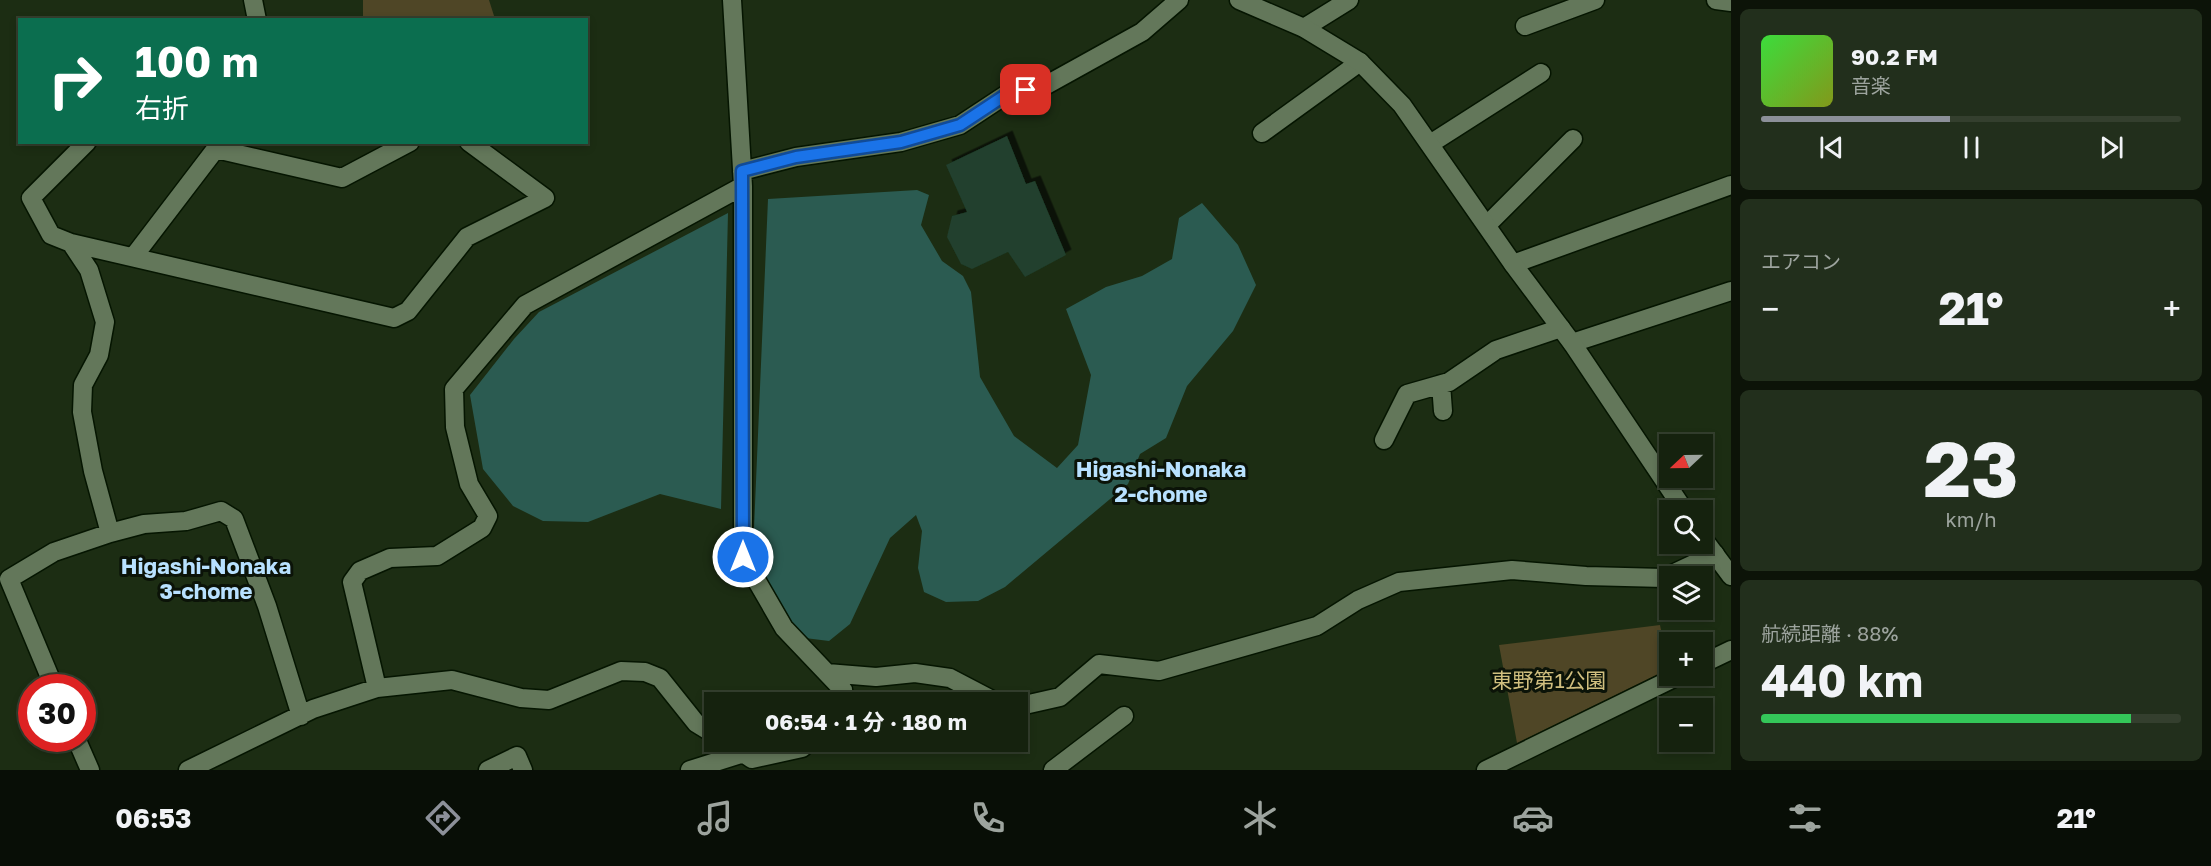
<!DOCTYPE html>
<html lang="ja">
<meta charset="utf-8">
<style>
:root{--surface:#15220e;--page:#222f1c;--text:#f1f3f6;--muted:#9da49e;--line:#343f2e;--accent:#8c9099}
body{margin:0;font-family:"Golos Text","Noto Sans JP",sans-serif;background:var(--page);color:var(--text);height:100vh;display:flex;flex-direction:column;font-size:22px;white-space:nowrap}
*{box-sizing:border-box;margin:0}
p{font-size:20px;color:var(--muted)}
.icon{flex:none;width:33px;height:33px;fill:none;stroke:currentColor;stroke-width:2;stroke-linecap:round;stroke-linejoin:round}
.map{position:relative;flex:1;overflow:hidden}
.side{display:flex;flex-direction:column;gap:9px;padding:9px;background:#0c1308;width:480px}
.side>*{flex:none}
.hud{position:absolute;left:18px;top:18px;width:570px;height:126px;border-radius:0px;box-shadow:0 3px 9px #0003,0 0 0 2px var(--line);background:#0b6e4f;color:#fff;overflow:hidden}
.needle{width:39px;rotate:248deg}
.buttons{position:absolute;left:1659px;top:434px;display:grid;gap:12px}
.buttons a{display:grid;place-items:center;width:54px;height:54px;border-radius:0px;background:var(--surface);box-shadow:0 3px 9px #0003,0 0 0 2px var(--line);font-size:30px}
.speed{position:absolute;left:18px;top:674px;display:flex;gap:12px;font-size:30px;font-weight:700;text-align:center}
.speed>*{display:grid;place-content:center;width:78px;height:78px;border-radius:50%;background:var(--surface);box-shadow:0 3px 9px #0003,0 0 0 2px var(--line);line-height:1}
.speed .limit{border:9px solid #d22;background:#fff;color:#111}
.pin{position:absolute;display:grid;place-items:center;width:51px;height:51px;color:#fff;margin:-26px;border-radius:12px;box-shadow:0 3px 9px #0006}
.me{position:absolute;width:66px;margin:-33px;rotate:0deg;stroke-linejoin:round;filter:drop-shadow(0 0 4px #0008)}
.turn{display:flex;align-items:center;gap:21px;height:126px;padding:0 18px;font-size:27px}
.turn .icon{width:78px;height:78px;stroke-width:2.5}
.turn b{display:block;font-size:42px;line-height:51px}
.big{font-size:45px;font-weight:700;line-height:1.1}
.side .widget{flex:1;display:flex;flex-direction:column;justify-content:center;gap:9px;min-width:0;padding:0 21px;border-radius:9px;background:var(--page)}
.side .dial{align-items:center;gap:0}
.dial b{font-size:78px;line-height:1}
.song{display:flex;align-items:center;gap:18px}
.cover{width:72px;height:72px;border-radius:9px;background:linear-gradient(135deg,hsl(120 70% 55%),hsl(70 70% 35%))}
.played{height:6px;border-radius:3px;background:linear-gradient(90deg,var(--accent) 45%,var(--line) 45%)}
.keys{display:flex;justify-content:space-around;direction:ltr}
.heat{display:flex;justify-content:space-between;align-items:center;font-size:33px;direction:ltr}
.charge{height:9px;border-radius:4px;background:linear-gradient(90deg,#34c759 88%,var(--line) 0)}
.trip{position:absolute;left:704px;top:692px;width:324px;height:60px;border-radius:0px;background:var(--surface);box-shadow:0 3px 9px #0003,0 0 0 2px var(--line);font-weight:700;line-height:60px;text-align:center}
.dock{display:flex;height:96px;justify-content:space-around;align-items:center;background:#080e06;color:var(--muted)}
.dock .icon{width:42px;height:42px}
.dock .selected{color:var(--accent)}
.dock b{font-size:27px;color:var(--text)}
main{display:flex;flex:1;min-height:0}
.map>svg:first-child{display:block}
</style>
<main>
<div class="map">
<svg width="1731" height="770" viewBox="0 0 1731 770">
<defs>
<filter id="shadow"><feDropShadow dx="5.5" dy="-5.5" stdDeviation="0" flood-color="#0009"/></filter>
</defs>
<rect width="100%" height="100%" fill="#1c2d13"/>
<!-- green -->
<path fill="#4f4626" d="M363 0H489L495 19H363Z
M1660 625 1669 669 1517 743 1499 645Z"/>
<!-- water -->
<path fill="#2b5b51" d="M917 190 929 195 921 225 942 261 963 276 971 292 980 377 1014 436 1057 468 1078 445 1091 375 1066 309 1106 287 1142 276 1172 259 1179 218 1202 203 1238 245 1256 285 1233 331 1187 386 1166 438 1140 454 1128 484 1005 587 978 601 946 602 924 592 918 568 922 531 916 515 890 538 850 624 829 641 805 638 786 616 753 552 768 199Z
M728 213 721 509 660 494 588 522 543 521 513 506 483 469 470 395 514 339 539 312Z"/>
<!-- building -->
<path fill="#203f2d" filter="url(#shadow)" d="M1007 136 1026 184 1035 181 1066 255 1025 277 1008 252 972 269 961 264 947 237 952 216 967 212 946 165Z"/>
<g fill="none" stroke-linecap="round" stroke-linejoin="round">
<defs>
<path id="street" d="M253 0 257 20
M732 0 743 186V557L784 628 843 690 838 702
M1716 0 1731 2
M1525 26 1595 0
M1304 28 1349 0
M1262 133 1360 62
M87 142 31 198 51 235 71 243 89 270 105 322 99 355 83 385 82 412 93 471 110 533
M1430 144 1541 73
M216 149 342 178 410 142
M742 171 796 157 901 142 960 125 1010 92 1041 88 1142 32 1179 0
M1487 225 1573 139
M71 243 394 318 408 311 467 237 545 198 469 142
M134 256 221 142
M1513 264 1731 185
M1572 343 1731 291
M1441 384 1443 411
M1384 440 1407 394 1449 382 1496 350 1561 328
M1702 664 1731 650
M827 673 876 677 915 673 950 678 994 701 1007 702
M54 687 9 579 54 552 110 533 144 524 186 521 221 511 234 519 267 606 301 716
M377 688 352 582 360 571 390 558 437 556 482 528 488 516 469 484 455 427 454 389 525 305 743 186
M1017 703 1029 704 1060 697 1099 664 1159 671 1317 626 1358 600 1399 582 1512 570 1586 576 1664 578 1715 554
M76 738 90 770
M725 741 752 759 802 748 810 741
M188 770 313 709 377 688 452 680 521 698 549 700 621 671 645 672 660 678 696 723 714 734
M488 770 517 756 523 770
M690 770 744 753
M1053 770 1124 716
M1486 770 1680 675"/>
<path id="secondary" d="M1239 0 1304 28 1360 62 1402 105 1513 264 1572 343 1684 510
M1702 537 1731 576"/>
</defs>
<!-- street casing -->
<use href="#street" stroke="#051501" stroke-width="21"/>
<!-- secondary casing -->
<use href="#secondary" stroke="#051501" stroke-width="21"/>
<!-- street -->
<use href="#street" stroke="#63775a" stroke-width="18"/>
<!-- secondary -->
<use href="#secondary" stroke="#63775a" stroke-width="18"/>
</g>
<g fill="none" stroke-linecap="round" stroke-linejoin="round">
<defs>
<path id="route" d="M743 557 742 171 796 157 901 142 960 125 1010 92 1026 90"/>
</defs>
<!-- route casing -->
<use href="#route" stroke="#114b97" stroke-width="15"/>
<!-- route -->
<use href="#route" stroke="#1a73e8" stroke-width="10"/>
</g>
<g text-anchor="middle" stroke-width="6" stroke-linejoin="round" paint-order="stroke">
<!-- park labels -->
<g font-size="21" fill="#d1bf7f" stroke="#0b1308">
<text x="1549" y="688">東野第1公園</text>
</g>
<!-- neighbourhood labels -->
<g font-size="22" font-weight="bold" fill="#b8e1ff" stroke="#0b1308">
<text x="1161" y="477">Higashi-Nonaka<tspan x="1161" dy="25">2-chome</tspan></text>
<text x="206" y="574">Higashi-Nonaka<tspan x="206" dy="25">3-chome</tspan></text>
</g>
</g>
</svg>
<div class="buttons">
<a><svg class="needle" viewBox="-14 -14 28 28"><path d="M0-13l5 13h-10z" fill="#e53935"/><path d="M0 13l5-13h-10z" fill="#9da49e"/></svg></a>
<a><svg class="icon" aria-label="search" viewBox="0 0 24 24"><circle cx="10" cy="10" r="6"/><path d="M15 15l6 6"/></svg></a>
<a><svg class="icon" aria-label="layers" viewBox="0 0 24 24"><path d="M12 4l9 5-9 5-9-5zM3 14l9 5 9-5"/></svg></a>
<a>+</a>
<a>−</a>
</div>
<div class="speed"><div class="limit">30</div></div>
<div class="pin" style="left:1026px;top:90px;background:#d93025"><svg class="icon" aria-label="arrive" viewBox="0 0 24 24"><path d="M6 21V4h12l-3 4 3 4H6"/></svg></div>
<svg class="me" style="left:743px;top:557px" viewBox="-20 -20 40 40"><circle r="17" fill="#1a73e8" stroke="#fff" stroke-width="3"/><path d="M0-11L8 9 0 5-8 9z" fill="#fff"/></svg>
<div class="trip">06:54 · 1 分 · 180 m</div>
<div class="hud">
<div class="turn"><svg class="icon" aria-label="right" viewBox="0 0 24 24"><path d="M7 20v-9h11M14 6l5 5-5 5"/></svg><div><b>100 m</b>右折</div></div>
</div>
</div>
<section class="side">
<div class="widget">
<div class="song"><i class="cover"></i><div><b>90.2 FM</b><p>音楽</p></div></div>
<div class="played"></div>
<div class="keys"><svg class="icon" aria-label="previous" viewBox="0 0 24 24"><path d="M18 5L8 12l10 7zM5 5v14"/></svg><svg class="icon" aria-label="pause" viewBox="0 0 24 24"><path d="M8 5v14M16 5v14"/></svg><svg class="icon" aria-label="next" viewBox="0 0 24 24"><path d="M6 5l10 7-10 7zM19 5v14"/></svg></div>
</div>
<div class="widget"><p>エアコン</p>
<div class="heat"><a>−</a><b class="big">21°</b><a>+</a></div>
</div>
<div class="widget dial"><b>23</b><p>km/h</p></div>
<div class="widget"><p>航続距離 · 88%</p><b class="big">440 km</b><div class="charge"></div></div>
</section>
</main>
<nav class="dock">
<b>06:53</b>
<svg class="icon selected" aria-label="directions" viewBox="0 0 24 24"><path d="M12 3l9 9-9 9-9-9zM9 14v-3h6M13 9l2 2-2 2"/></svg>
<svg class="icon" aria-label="music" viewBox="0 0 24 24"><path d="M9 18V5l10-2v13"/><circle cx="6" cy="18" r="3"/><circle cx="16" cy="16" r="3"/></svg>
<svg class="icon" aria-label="phone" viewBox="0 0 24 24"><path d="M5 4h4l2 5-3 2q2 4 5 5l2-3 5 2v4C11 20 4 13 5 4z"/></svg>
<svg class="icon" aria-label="climate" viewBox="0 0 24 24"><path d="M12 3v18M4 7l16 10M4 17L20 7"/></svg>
<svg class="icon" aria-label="car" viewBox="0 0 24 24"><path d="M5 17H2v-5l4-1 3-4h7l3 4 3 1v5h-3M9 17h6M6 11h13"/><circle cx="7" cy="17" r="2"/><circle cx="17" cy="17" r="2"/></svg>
<svg class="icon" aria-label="filters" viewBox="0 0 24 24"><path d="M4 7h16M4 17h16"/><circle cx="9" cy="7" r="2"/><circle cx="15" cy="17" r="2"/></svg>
<b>21°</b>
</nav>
